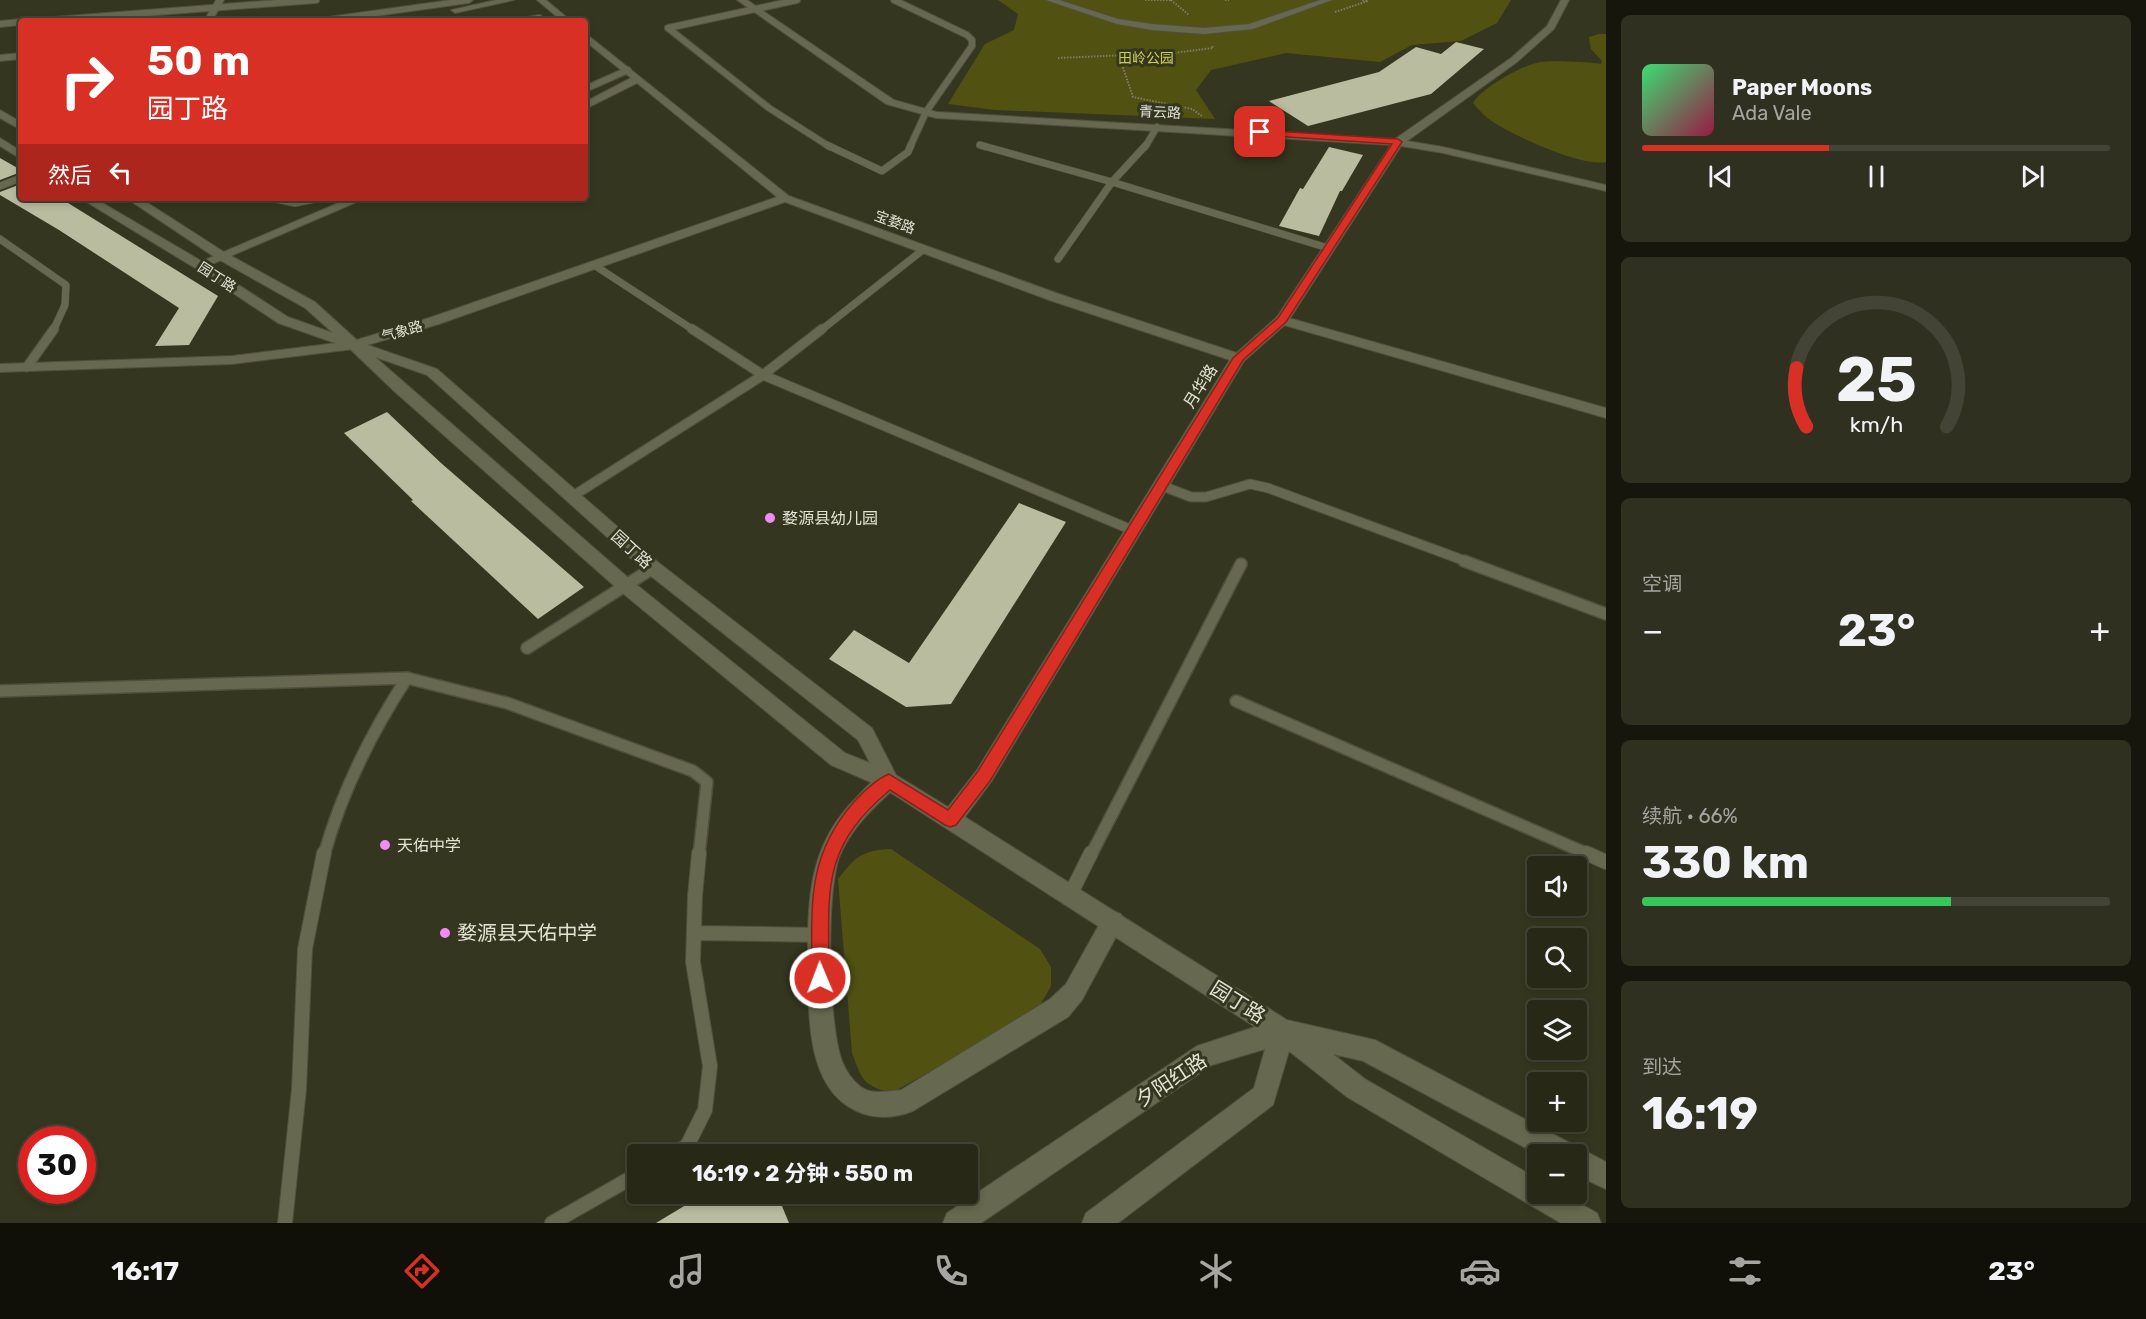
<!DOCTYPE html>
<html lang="zh">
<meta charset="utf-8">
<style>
:root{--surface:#282817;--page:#303020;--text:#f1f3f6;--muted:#a5a6a1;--line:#444436;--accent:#d93025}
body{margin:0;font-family:Rubik,"Noto Sans SC",sans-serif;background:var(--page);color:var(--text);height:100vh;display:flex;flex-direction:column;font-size:22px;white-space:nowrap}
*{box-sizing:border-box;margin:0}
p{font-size:20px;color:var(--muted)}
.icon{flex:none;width:33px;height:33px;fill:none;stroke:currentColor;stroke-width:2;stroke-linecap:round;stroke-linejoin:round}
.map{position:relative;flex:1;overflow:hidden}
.side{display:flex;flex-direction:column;gap:15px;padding:15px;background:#16160d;width:540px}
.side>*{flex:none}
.hud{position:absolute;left:18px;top:18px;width:570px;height:183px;border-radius:6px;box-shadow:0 3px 9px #0003,0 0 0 2px var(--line);background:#d93025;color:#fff;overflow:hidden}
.controls{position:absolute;left:1527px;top:856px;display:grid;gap:12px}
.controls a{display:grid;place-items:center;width:60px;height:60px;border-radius:6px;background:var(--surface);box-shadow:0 3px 9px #0003,0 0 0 2px var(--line);font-size:30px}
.speed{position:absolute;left:18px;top:1126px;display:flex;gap:12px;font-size:30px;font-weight:700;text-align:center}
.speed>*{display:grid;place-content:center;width:78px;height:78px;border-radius:50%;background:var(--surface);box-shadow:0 3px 9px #0003,0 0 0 2px var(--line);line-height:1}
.speed .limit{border:9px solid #d22;background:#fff;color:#111}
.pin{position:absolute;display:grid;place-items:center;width:51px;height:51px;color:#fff;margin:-26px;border-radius:12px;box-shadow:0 3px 9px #0006}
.me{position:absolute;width:66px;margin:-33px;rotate:359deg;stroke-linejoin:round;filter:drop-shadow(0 0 4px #0008)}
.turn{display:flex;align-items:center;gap:21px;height:126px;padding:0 30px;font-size:27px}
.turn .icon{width:78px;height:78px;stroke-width:2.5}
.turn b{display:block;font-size:42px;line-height:51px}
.then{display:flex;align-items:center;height:57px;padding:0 30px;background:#0003;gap:12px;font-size:22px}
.big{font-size:45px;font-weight:700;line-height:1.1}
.side .tile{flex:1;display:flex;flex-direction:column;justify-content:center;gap:9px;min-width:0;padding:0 21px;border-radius:9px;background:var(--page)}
.side .dial{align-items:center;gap:0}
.dial svg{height:156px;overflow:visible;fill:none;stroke:var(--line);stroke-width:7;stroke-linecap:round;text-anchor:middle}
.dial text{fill:var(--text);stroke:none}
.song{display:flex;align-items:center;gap:18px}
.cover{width:72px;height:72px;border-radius:9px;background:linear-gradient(135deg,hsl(140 70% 55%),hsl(340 70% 35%))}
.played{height:6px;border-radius:3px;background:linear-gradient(90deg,var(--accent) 40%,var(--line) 40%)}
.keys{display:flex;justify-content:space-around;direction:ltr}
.heat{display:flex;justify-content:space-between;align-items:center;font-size:33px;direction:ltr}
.charge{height:9px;border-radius:4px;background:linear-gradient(90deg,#34c759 66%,var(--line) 0)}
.trip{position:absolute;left:627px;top:1144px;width:351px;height:60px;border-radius:6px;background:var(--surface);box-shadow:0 3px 9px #0003,0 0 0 2px var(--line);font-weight:700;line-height:60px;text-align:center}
.tabs{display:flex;height:96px;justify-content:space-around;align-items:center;background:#101009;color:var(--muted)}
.tabs .icon{width:42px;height:42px}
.tabs .selected{color:var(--accent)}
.tabs b{font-size:27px;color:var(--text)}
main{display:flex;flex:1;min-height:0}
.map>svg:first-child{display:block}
</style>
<main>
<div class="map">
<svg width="1606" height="1223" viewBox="0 0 1606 1223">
<rect width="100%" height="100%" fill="#35361f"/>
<!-- green -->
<path fill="#515211" d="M998 0H1511L1497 23 1461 41 1412 45 1380 62 1286 53 1211 70 1196 90 1215 119 995 110 948 104 985 44 1014 30 1018 14Z
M1599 34H1606V162C1581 167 1515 136 1493 122 1485 117 1479 110 1473 103 1483 87 1521 66 1540 62 1550 60 1591 62 1601 64L1602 61 1591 49 1589 37Z
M891 849 1040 949 1051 967V986L1035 1014 891 1093C863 1085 862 1080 852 1053L838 879C855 857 862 850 891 849Z"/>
<!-- building -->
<path fill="#babca0" d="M1456 42 1484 49 1431 94 1308 126 1269 101 1379 72 1416 47 1441 54Z
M1329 147 1363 155 1342 191H1340L1319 236 1279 226 1300 188 1303 189Z
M0 158 21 170V172L0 180Z
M21 184V198H60L218 296 189 345 155 346 179 308 59 230 0 195V192Z
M387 412 441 463 584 587 538 619 411 501 413 500 344 433Z
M1019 503 1066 522 951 704 906 707 829 659 854 630 909 663Z
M704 1194H777L789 1223H656Z"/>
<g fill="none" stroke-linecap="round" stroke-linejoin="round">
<defs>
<path id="lane-far4" d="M894 0 967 35 972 40V46L926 112 910 147
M41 21 316 0
M523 21 539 18
M0 24 21 22
M668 28 769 108 830 147
M668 28 797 0
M585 89 628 70
M980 145 986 147
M1145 147 1157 127"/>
<path id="lane-far3" d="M827 145 882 171 908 152 911 145
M980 145 1112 182 1328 248
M0 186 21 178
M271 198 295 203 320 198
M0 239 66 285 65 305 53 331
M1058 259 1112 182 1146 145
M594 265 695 331
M820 331 924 249"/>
<path id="lane-far2" d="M692 329 763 375 1132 530
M27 367 54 329
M1160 485 1191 497H1206L1250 484 1268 488 1468 562
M573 496 763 375 822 329"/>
<path id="lane-far1" d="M1464 561 1606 614
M527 648 653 568
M0 691 407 678 507 703 693 771 707 782 699 855
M1236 701 1590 855
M324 855C342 791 371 733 407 678
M1091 855 1241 564"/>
<path id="lane" d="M1586 853 1606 862
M1070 895 1091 853
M694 933 820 935
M671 1155 687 1146 705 1110 710 1066 693 962 695 896 699 853
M285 1223 299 1089 305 949 324 853
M552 1223 638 1174"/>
<path id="street" d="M216 0H224L212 21H204Z
M537 0H546L571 21H562Z
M1046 0H1059L1118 19 1152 24 1204 28 1249 24 1320 0H1332L1253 29 1204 34 1152 30 1117 24Z
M585 33 789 196 1059 294 1243 355 1245 358 1243 361H1233L1049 300 785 202 439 324 354 349 232 364 0 372V364L232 356 353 341 429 318 777 197 637 83 585 109V102L631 78 585 41Z
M350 198H366L203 268 199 269 193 265Z
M1282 316 1606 408V418L1277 323 1275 320 1277 317Z
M889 772 896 775 899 781 896 787C874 807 850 829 839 858 826 896 828 1023 842 1061 846 1071 852 1080 861 1087 872 1095 888 1091 901 1090L1050 999 1066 984 1105 914 1113 911 1121 914 1124 922 1082 1000 1068 1017 913 1111C898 1117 880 1119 864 1114 807 1095 809 1022 808 972 808 905 805 848 857 797 866 787 876 776 889 772Z"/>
<path id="secondary" d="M451 0H473L469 3 340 21H317L321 18Z
M496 0H514L455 13 451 10Z
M737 0H747L894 100 937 112 1395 139 1511 58 1547 26 1561 0H1569L1554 29 1517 62 1407 141 1443 147 1606 185V191L1443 153 1401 146 1287 323 1244 361 991 782 965 817 1287 1020 1375 1040 1606 1162V1189L1576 1175V1155H1539L1363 1061 1333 1054 1365 1079 1538 1179V1194H1563L1597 1213 1601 1223H1561L1347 1097 1289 1051 1273 1105 1118 1223H1082L1086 1213 1254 1088 1265 1049 1212 1065 981 1223H943L947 1213 1197 1046 1255 1027 882 787 831 765 620 591 394 391 349 348 278 323 195 268 80 198H94L203 262 288 317 333 333 305 308 216 258 126 198H140L224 252 315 302 359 342 437 369 659 563 872 728 896 775 948 807 977 770 1231 358 1277 317 1391 145 936 118 886 104ZM375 357 427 375 647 573 858 740 870 763 845 753 632 581Z
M21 53V59L0 61V55Z
M0 110 21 122V130L0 118Z
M0 138 21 151V159L0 146Z"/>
</defs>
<!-- lane-far4 casing -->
<use href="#lane-far4" stroke="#50503d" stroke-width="8"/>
<!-- lane-far3 casing -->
<use href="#lane-far3" stroke="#50503d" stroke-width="8"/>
<!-- lane-far2 casing -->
<use href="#lane-far2" stroke="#50503d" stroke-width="11"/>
<!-- lane-far1 casing -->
<use href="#lane-far1" stroke="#50503d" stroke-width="14"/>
<!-- lane casing -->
<use href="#lane" stroke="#50503d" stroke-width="16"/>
<!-- street casing -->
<use href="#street" stroke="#50503d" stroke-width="2"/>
<!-- secondary casing -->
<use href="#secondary" stroke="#50503d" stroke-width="2"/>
<!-- path -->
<path stroke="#7c7d6a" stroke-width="2" stroke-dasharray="1.5 1.5" stroke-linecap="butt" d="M1145 0H1171
M1171 0 1189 15
M1225 0H1229
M1335 12 1368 1 1362 0
M1119 56 1133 97 1192 109 1202 116
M1058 58 1173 53 1213 48 1212 45"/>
<!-- lane-far4 -->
<use href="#lane-far4" stroke="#66684f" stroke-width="6"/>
<!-- lane-far3 -->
<use href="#lane-far3" stroke="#66684f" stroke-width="7"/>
<!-- lane-far2 -->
<use href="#lane-far2" stroke="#66684f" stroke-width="9"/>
<!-- lane-far1 -->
<use href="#lane-far1" stroke="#66684f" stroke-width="11"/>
<!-- lane -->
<use href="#lane" stroke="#66684f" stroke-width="14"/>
<!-- street -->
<use href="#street" fill="#66684f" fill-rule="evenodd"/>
<!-- secondary -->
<use href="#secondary" fill="#66684f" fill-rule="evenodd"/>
</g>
<!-- route -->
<path fill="#d93025" stroke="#8d1f18" stroke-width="1.5" d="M1257 130 1398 139 1402 142 1286 322 1243 360 990 781 956 825 950 827 945 825 890 790C819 849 829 893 829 978L827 984 820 987 814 984 812 978C812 910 805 858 853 803 863 792 876 779 889 774L948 810 978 771 1233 358 1278 318 1392 144 1260 135 1256 132Z"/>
<!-- markers -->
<g fill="#f08bf6" stroke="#35361f" stroke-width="2">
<circle cx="770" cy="518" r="6"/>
<circle cx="385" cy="845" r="6"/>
<circle cx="445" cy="933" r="6"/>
</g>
<g text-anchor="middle" stroke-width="6" stroke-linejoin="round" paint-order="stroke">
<!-- far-park labels -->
<g font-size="14" fill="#cdcf54" stroke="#35361f">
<text x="1146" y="63">田岭公园</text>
</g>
<!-- far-street labels -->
<g font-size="14" fill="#e2e3d5" stroke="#35361f">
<text transform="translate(1160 112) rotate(3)" y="5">青云路</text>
<text transform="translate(895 222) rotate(20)" y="5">宝婺路</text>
<text transform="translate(217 277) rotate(33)" y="5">园丁路</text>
<text transform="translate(402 331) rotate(-16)" y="5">气象路</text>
</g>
<!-- street labels -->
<g font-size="16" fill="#e2e3d5" stroke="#35361f">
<text transform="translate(1200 386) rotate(-58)" y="6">月华路</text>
<text transform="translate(632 549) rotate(42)" y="6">园丁路</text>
</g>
<!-- poi labels -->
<g font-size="16" fill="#e2e3d5" stroke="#35361f" text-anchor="start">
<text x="782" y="524">婺源县幼儿园</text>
<text x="397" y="851">天佑中学</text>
</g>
<!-- near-poi labels -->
<g font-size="20" fill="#e2e3d5" stroke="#35361f" text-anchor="start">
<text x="457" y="940">婺源县天佑中学</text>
</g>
<!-- near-street labels -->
<g font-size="20" fill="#e2e3d5" stroke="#35361f">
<text transform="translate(1238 1002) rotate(32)" y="7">园丁路</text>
<text transform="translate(1171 1080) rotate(-33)" y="7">夕阳红路</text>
</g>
</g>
</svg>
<div class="controls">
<a><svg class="icon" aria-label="sound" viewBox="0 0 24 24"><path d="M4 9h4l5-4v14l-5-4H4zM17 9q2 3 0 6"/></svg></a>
<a><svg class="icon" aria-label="search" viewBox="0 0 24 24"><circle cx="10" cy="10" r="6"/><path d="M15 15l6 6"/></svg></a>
<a><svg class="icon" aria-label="layers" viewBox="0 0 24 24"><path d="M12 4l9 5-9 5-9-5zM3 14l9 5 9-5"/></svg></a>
<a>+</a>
<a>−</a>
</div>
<div class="speed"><div class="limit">30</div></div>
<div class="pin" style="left:1260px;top:132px;background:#d93025"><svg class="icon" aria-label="arrive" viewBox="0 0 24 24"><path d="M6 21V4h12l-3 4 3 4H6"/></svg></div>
<svg class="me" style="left:820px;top:978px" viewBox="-20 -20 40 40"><circle r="17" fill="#d93025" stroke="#fff" stroke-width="3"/><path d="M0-11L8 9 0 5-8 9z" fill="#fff"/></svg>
<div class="trip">16:19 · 2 分钟 · 550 m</div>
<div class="hud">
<div class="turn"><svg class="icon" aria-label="right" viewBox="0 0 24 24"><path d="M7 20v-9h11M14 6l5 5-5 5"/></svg><div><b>50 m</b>园丁路</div></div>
<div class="then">然后<svg class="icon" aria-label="left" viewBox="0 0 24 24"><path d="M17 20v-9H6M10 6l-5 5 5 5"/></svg></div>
</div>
</div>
<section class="side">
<div class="tile">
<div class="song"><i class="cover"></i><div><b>Paper Moons</b><p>Ada Vale</p></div></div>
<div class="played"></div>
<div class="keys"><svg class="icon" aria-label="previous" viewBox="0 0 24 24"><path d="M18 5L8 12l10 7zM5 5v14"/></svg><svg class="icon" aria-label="pause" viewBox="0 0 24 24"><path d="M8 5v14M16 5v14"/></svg><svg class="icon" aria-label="next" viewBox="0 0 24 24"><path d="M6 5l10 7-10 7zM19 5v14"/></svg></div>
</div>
<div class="tile dial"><svg viewBox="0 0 100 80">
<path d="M14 69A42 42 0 1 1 86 69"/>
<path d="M14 69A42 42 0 0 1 9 39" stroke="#d93025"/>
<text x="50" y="56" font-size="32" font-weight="700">25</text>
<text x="50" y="72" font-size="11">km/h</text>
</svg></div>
<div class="tile"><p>空调</p>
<div class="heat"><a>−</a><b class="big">23°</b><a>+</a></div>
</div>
<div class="tile"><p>续航 · 66%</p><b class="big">330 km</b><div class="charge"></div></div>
<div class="tile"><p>到达</p><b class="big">16:19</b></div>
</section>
</main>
<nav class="tabs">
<b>16:17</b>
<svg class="icon selected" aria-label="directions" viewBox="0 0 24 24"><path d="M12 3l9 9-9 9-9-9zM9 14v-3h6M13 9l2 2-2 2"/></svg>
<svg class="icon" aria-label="music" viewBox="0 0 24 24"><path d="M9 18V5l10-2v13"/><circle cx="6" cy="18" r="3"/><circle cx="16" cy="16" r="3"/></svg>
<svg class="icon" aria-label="phone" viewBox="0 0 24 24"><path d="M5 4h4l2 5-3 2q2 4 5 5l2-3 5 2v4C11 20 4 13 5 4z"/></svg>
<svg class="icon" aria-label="climate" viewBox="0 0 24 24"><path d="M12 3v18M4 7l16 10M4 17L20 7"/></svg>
<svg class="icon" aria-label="car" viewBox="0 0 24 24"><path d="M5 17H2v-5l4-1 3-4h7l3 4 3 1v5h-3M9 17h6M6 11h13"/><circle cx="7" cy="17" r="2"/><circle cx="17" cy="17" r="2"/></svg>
<svg class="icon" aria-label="filters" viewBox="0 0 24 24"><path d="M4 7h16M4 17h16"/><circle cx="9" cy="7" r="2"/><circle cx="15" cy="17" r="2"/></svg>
<b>23°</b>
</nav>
